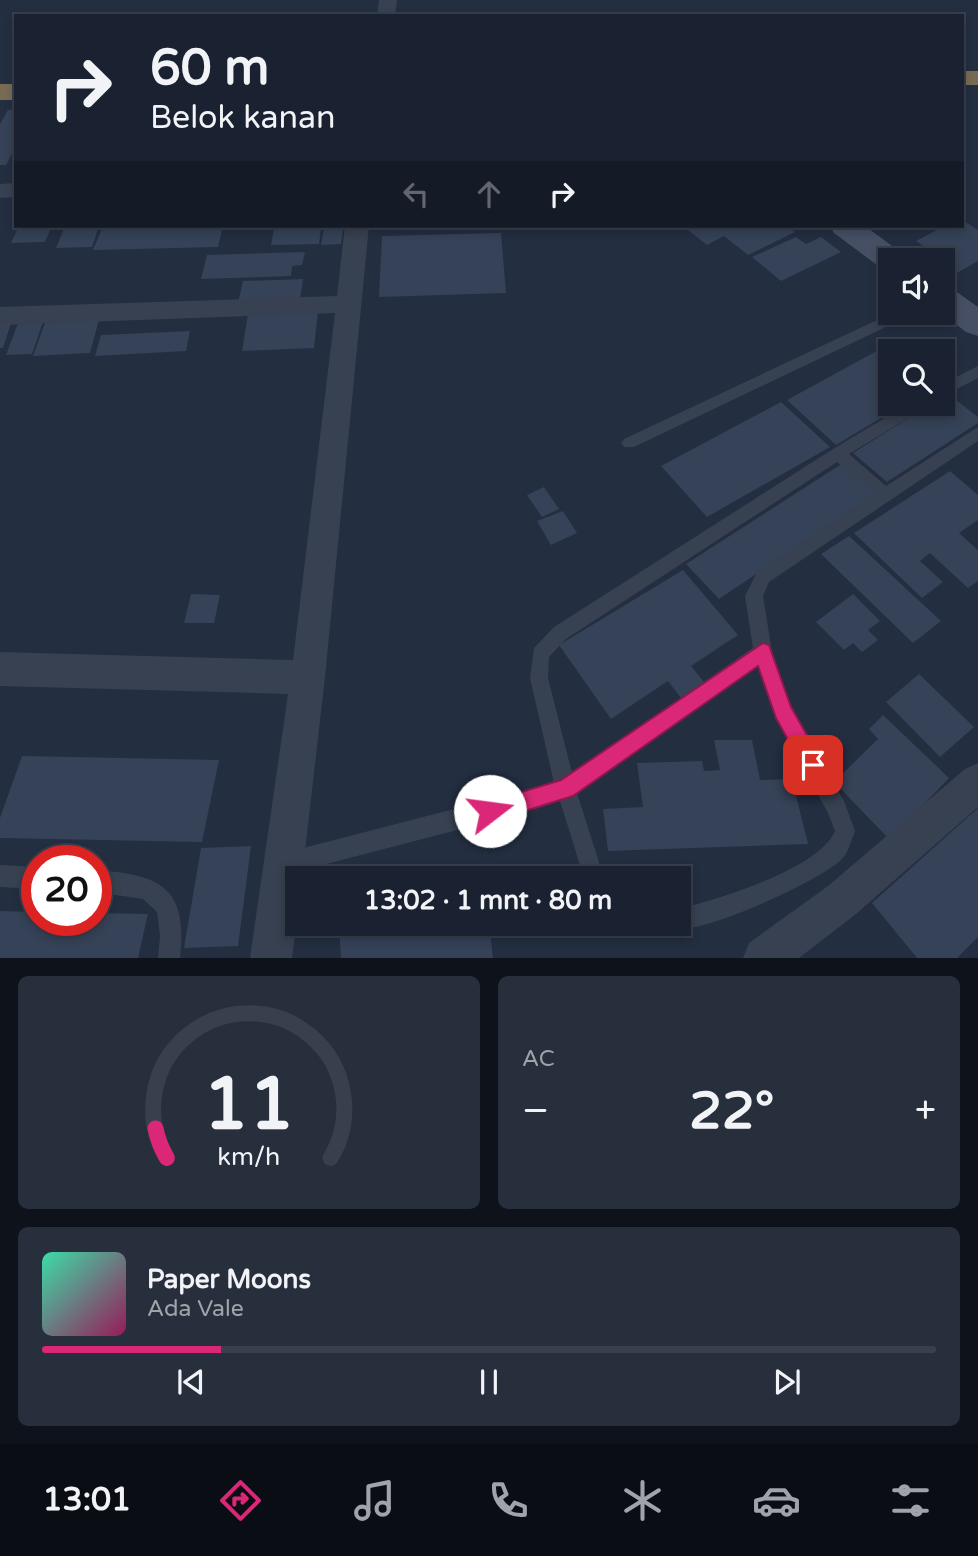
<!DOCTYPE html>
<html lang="id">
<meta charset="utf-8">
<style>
:root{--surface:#1a2231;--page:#272f3d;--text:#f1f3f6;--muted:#9fa4ab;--line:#383f4d;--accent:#db2777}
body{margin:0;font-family:"Varela Round",sans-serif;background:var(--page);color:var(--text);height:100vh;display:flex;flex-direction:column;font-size:26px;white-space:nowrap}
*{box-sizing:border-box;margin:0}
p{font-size:23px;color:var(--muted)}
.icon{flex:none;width:38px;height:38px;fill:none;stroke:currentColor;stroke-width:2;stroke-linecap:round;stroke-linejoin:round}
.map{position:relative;height:958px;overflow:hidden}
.drawer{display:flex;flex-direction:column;gap:18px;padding:18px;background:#0e131b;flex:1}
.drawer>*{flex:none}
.top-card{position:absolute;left:14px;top:14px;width:950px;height:214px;border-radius:0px;box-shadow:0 4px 10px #0003,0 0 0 2px var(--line);background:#1a2231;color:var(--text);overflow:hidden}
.fabs{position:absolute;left:878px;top:248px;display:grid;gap:14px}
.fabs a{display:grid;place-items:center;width:77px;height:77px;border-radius:0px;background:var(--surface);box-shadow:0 4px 10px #0003,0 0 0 2px var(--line);font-size:35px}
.speed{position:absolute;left:21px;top:845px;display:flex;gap:14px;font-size:35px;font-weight:700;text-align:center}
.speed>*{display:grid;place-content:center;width:91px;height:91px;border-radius:50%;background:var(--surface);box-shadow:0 4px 10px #0003,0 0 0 2px var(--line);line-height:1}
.speed .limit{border:10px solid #d22;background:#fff;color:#111}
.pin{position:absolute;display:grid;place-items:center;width:60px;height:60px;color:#fff;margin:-30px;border-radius:14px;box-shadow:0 4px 10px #0006}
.me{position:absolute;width:77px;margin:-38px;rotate:75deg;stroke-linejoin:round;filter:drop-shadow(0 0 5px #0008)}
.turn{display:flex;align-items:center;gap:24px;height:147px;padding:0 21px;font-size:32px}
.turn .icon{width:91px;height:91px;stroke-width:2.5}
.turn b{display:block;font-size:49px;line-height:60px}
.lanes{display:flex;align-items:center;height:66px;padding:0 21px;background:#0003;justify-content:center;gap:35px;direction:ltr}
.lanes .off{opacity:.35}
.big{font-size:52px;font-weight:700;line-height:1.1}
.drawer .tile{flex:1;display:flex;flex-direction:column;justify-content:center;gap:10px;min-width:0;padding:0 24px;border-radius:10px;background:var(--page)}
.drawer .dial{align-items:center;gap:0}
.dial svg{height:182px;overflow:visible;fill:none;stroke:var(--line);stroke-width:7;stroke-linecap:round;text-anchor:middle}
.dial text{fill:var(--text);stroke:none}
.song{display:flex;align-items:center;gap:21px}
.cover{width:84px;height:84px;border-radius:10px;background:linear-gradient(135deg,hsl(160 70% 55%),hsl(330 70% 35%))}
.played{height:7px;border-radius:4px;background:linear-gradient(90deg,var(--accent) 20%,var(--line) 20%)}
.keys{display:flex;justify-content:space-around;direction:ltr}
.heat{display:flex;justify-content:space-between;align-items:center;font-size:38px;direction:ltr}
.drawer .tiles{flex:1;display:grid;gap:18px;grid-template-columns:1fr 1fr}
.tile:last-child{grid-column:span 2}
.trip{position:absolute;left:285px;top:866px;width:406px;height:70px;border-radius:0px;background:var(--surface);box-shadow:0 4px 10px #0003,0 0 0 2px var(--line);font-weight:700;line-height:70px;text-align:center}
.menu{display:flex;height:112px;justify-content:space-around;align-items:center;background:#0a0e14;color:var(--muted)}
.menu .icon{width:49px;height:49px}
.menu .active{color:var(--accent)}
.menu b{font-size:32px;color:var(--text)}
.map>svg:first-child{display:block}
</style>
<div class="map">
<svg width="978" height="958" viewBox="0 0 978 958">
<rect width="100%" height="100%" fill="#232e41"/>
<!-- building -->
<path fill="#354257" d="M16 109V146L6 165H0V124L8 110Z
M962 220 978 230V261L950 277 943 272V261H933L940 257 916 241 939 229 935 226H962Z
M19 226H52L45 242 11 243Z
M65 226H99L92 247 56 248Z
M103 226H223L218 247 93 250Z
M269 226H343V229L341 244 321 245 324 229H321L319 244 271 245 274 229 269 230Z
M683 226H786L795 232 748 255 724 236 707 245Z
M501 233 506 293 379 297 382 236Z
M796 237 806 244 821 237 841 252 781 281 752 257Z
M305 252 302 265 292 266 291 276 201 279 207 255Z
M303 279 300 301 238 303 243 281Z
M318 311 314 348 242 351 248 314Z
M100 316 90 353 33 356 46 320Z
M12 320 3 348H0V321Z
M43 322 32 354 6 355 18 323Z
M190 331 186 351 95 356 101 335Z
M884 347 891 352V404H904L836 445 787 400Z
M948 394 978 417V423L887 482 853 453 931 404H943V396Z
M781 402 830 447 707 517 661 466Z
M843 463 877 493 719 599 686 564Z
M950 471 978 495V520L959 533 978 550V581L968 588 930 553 920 561 943 582 922 598 854 533Z
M544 487 559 509 542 517 527 495Z
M563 511 577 533 551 545 537 521Z
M849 536 941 621 913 643 821 554Z
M683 570 738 635 691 666 708 687 684 702 668 681 611 719 559 645Z
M191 594 220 595 214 623H184Z
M853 594 880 621 868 630 878 640 862 652 853 643 844 650 816 622Z
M919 674 974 727 940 757 886 702Z
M883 715 949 778 890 840 834 782 878 739 869 729Z
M714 740H752L760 780 792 779 808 844 608 851 603 809 643 807 637 763 702 761 704 771 720 770Z
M22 756 219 760 202 842 0 838V818Z
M978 808V937L957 958H917L872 903Z
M251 846 238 946 184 948 201 848Z
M0 911 37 912V920H96V913L148 914 138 958H0Z
M339 924H489L493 958H341Z"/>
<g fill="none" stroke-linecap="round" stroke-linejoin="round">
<!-- lane -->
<path fill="#384151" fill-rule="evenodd" d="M892 313H911L909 316 634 447H624L621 443 624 439Z
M978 366V378L943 396V384Z
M908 404H927L925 408 849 454 886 486 978 427V441L769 582 763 596 772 652 791 706 844 801 855 831C851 841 849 852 841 860 819 881 697 938 671 928L670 924H679V909C718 899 819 869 835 831L828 813 776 718 759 666 577 793 604 878H584L560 801 515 815 284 875 277 871 273 864 277 857 284 853 554 783 530 678 534 648 554 627 833 449ZM837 462 874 494 757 572 745 596 753 648 572 773 548 678 549 657 566 639Z
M0 865 37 867V889L0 887Z
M96 870C161 875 188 887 180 958H158L160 936 157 912 143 899 96 892Z
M625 924H668L665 932C653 937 640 937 628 932Z"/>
<!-- street -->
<path fill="#384151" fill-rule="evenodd" d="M379 0H397L395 16H377Z
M16 183V197L0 198V184Z
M345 226H369L325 677 302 878H298V913L292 958H250L288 694 0 686V652L293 660 335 313 0 325V307L337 296Z
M978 763V807L856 914 799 958H743L749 943 828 886 965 769Z"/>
<!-- secondary -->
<path fill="#464f64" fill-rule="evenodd" d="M830 226H865L903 254 907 261H891V271L881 268 834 233Z
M943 287 954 290 978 307V336L966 332 941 313H943Z"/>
<!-- highway -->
<path fill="#776b54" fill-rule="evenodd" d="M962 71H978V85H962Z
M0 84H16V100H0Z"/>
</g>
<!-- route -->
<path fill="#db2777" stroke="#8e194d" stroke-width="2" d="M763 643 769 645 791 707 820 758 823 765 820 772 813 775 806 772 776 718 758 666 573 796 490 822 483 819 480 811 483 804 561 780Z"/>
</svg>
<div class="fabs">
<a><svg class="icon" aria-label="sound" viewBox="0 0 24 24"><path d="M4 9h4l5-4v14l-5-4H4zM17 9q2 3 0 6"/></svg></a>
<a><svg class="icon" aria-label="search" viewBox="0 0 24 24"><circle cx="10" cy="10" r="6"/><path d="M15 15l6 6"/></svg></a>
</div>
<div class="speed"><div class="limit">20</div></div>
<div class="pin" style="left:813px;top:765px;background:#d93025"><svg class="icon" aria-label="arrive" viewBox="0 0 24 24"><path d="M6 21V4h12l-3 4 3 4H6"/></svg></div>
<svg class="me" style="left:490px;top:811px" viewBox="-20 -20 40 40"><circle r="19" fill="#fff"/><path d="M0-13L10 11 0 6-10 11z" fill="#db2777"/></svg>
<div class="trip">13:02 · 1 mnt · 80 m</div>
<div class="top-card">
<div class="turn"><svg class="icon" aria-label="right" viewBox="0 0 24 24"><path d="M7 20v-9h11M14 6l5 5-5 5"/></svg><div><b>60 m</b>Belok kanan</div></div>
<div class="lanes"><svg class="icon off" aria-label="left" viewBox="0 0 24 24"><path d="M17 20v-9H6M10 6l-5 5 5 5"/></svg><svg class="icon off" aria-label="ahead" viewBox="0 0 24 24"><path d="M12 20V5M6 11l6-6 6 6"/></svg><svg class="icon" aria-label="right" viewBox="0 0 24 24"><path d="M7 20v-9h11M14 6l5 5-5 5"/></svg></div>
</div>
</div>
<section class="drawer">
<div class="tiles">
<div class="tile dial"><svg viewBox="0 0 100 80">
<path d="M14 69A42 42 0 1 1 86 69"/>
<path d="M14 69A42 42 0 0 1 9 56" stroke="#db2777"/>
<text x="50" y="56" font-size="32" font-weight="700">11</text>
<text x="50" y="72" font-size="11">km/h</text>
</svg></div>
<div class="tile"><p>AC</p>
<div class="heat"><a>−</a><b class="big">22°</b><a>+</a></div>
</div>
<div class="tile">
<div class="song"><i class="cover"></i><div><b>Paper Moons</b><p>Ada Vale</p></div></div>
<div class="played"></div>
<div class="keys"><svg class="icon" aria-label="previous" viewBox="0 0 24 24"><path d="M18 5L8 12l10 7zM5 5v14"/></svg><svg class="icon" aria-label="pause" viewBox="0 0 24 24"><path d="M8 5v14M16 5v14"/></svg><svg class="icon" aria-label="next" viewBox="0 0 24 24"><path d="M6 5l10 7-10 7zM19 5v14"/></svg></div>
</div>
</div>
</section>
<nav class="menu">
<b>13:01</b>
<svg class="icon active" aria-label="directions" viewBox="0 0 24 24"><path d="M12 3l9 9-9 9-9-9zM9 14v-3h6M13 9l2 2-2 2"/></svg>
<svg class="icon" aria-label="music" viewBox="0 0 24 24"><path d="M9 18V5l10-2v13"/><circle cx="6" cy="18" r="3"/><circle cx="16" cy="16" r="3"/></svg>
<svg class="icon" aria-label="phone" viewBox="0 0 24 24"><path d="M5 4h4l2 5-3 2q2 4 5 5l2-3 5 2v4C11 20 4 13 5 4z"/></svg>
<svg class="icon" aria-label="climate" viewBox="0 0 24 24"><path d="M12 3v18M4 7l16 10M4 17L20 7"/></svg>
<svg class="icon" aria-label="car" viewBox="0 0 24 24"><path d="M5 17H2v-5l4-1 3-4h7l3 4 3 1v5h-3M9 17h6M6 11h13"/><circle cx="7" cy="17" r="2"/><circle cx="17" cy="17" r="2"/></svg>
<svg class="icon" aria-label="filters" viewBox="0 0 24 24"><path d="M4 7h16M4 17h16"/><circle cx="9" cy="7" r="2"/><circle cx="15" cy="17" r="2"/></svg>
</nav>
